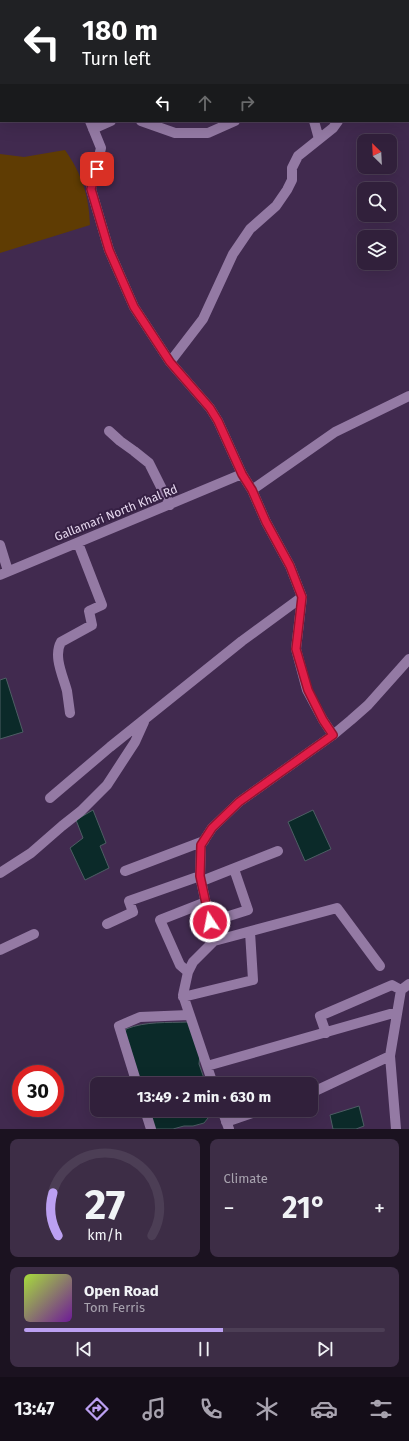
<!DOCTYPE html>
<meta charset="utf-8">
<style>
:root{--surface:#31203b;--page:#3d2d46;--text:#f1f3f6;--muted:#a8a3af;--line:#4c3e55;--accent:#bca0f2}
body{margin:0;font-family:"Fira Sans",sans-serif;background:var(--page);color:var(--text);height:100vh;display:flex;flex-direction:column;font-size:15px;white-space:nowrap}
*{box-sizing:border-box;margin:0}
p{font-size:13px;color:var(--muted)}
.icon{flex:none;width:22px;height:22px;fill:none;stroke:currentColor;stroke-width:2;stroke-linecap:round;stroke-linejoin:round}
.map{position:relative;height:1129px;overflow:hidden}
.sheet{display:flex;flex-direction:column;gap:10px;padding:10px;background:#1b1220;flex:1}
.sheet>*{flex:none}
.hud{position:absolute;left:0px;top:0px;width:409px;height:122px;box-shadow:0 4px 16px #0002,0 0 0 1px var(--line);background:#202124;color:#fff;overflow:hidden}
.needle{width:26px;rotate:336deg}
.controls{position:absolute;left:357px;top:134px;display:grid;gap:8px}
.controls a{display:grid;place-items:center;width:40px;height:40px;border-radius:8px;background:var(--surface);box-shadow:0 4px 16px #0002,0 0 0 1px var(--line);font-size:20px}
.speed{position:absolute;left:12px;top:1065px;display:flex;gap:8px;font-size:20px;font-weight:700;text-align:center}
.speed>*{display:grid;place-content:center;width:52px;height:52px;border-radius:50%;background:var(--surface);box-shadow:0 4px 16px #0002,0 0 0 1px var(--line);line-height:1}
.speed .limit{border:6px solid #d22;background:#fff;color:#111}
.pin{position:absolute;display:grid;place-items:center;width:34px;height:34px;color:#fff;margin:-17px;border-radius:8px;box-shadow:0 2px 6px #0006}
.me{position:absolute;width:44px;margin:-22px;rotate:349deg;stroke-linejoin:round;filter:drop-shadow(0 0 3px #0008)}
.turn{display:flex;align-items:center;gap:14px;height:84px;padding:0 16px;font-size:18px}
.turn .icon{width:52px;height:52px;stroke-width:2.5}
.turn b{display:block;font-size:28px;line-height:34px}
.lanes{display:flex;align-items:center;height:38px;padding:0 16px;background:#0003;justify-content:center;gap:20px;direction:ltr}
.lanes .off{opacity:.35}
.big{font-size:30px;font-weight:700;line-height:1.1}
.sheet .widget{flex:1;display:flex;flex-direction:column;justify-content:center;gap:6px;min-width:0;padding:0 14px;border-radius:8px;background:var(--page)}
.sheet .dial{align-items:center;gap:0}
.dial svg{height:104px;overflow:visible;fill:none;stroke:var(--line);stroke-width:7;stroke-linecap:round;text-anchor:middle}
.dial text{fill:var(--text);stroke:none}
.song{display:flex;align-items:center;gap:12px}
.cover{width:48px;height:48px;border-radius:6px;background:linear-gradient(135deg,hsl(80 70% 55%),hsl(280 70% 35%))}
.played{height:4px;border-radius:2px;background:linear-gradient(90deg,var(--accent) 55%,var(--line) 55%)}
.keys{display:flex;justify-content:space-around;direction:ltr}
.heat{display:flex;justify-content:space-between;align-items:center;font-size:22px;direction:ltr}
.sheet .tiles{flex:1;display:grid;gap:10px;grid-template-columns:1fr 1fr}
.widget:last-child{grid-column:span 2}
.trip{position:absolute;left:90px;top:1077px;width:228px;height:40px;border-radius:8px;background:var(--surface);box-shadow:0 4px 16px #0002,0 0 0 1px var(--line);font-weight:700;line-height:40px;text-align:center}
.dock{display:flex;height:64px;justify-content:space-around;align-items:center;background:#140d18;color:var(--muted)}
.dock .icon{width:28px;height:28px}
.dock .on{color:var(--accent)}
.dock b{font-size:18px;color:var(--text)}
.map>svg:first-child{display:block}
</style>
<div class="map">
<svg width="409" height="1129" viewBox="0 0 409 1129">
<rect width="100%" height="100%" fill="#412a4f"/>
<!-- green -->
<path fill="#5f3c03" d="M65 150C82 174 89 196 90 225L0 253V154L24 157Z"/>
<!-- water -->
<path fill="#0b2a29" stroke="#4d5e64" d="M6 678 23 732 0 739V680Z
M93 810 106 843 100 846 109 868 85 880 70 848 83 838 76 820Z
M313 810 331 849 305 861 288 822Z
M188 1022 200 1055 199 1064 206 1084H138L125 1034 126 1029C146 1021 167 1023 188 1022Z
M359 1106 364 1126 356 1129H333L330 1115Z
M143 1110H208V1118L204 1123 193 1126H184L173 1129H151Z"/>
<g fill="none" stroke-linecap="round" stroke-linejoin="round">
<!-- minor -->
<path stroke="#947aa4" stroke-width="10" d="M311 0V1
M187 1 188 0
M408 7 409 11
M0 31 1 36
M0 90H1
M90 121 101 148 91 189 109 250 134 307 170 362
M141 121 175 133H208L235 121
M314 121 319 139
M93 129 111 121
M109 431 120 441 134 451 149 463 170 505
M252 490 335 432 409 396
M0 545 8 571
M0 575 242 474
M70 713C69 706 68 698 67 691 63 676 53 656 61 642L92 625 89 611 102 605 78 543
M333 735 323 720 307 690 296 649 302 597 290 566 266 522 252 490 242 474 218 421 210 408 170 362 203 319 233 254 250 229 276 206 287 190 292 180V168L298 156 333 128 338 121
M50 798 110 747 242 641 302 597
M125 871 204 841
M0 873 31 853 62 826 81 811 107 785 135 742 144 722
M202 881 278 851
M210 922 248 910 234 869
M107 924 133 912 129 901 200 876
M214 941 337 908 380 966
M0 950 34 934
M188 972 180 965 160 920 206 902
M183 997 253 980 250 932
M326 1033 320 1016 392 985 401 990
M207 1066 397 1012
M137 1084 119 1026 140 1017 189 1015
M213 1084 183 995 188 972 193 962 214 941 200 876 201 845 212 828 239 802 333 735 351 720 368 705 409 659
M311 1093 390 1056
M145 1110 151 1129
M222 1110 229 1129
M226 1122 261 1110
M396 1129 390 1056 401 990 409 984"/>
</g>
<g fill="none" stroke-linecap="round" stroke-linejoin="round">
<defs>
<path id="route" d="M97 169 91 189 109 250 134 307 170 362 210 408 218 421 242 474 252 490 266 522 290 566 302 597 296 649 308 690 323 720 333 735 239 802 212 828 201 845 200 876 210 922"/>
</defs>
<!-- route casing -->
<use href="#route" stroke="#92132f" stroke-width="10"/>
<!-- route -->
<use href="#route" stroke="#e11d48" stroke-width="7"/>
</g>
<g text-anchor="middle" stroke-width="4" stroke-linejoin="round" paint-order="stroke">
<!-- street labels -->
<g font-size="12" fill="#e6d8ef" stroke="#362044">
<text transform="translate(116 513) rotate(-22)" y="4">Gallamari North Khal Rd</text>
</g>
</g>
</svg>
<div class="controls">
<a><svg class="needle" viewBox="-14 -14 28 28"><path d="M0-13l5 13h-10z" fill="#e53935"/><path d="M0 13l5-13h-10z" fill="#a8a3af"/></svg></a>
<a><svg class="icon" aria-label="search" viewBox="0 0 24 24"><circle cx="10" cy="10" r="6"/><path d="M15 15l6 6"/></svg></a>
<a><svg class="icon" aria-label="layers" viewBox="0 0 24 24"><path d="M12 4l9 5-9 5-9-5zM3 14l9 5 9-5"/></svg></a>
</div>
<div class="speed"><div class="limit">30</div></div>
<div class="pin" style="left:97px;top:169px;background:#d93025"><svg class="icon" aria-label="arrive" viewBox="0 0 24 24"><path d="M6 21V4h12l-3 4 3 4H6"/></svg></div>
<svg class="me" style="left:210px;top:922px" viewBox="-20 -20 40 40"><circle r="17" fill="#e11d48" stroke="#fff" stroke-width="3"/><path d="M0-11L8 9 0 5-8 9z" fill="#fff"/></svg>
<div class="trip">13:49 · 2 min · 630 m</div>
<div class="hud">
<div class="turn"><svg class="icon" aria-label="left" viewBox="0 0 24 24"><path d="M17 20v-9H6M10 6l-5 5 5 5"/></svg><div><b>180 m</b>Turn left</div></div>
<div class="lanes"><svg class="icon" aria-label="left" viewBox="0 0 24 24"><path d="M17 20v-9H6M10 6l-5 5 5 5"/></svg><svg class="icon off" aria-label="ahead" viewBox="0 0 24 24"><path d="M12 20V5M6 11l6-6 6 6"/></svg><svg class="icon off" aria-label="right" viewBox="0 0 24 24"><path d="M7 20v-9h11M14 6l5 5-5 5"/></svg></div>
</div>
</div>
<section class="sheet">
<div class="tiles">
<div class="widget dial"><svg viewBox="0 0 100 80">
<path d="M14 69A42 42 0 1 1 86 69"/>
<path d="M14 69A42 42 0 0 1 10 36" stroke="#bca0f2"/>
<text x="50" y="56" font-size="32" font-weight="700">27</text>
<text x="50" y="72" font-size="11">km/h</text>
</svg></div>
<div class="widget"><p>Climate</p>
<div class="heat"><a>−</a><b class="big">21°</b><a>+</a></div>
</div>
<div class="widget">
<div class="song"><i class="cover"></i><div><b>Open Road</b><p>Tom Ferris</p></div></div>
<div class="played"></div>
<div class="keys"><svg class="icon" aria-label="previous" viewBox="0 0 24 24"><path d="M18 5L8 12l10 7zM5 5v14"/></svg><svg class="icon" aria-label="pause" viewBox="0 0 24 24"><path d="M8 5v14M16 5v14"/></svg><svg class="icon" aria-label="next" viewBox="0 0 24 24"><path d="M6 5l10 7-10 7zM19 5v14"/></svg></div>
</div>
</div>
</section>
<nav class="dock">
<b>13:47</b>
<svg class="icon on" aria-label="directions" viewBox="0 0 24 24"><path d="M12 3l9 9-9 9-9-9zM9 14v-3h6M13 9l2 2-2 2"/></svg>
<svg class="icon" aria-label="music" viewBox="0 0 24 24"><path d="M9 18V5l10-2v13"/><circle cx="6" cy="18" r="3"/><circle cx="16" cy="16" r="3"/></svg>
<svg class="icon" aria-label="phone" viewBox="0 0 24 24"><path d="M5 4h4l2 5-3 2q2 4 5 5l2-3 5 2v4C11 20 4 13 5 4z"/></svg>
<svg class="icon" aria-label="climate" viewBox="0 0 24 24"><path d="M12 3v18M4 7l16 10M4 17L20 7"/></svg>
<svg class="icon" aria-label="car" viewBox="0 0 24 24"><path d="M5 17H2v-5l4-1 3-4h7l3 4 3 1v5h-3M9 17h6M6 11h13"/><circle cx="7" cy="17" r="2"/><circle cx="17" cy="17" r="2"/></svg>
<svg class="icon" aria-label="filters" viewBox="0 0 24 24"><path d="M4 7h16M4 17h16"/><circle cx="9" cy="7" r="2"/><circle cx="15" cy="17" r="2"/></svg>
</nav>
